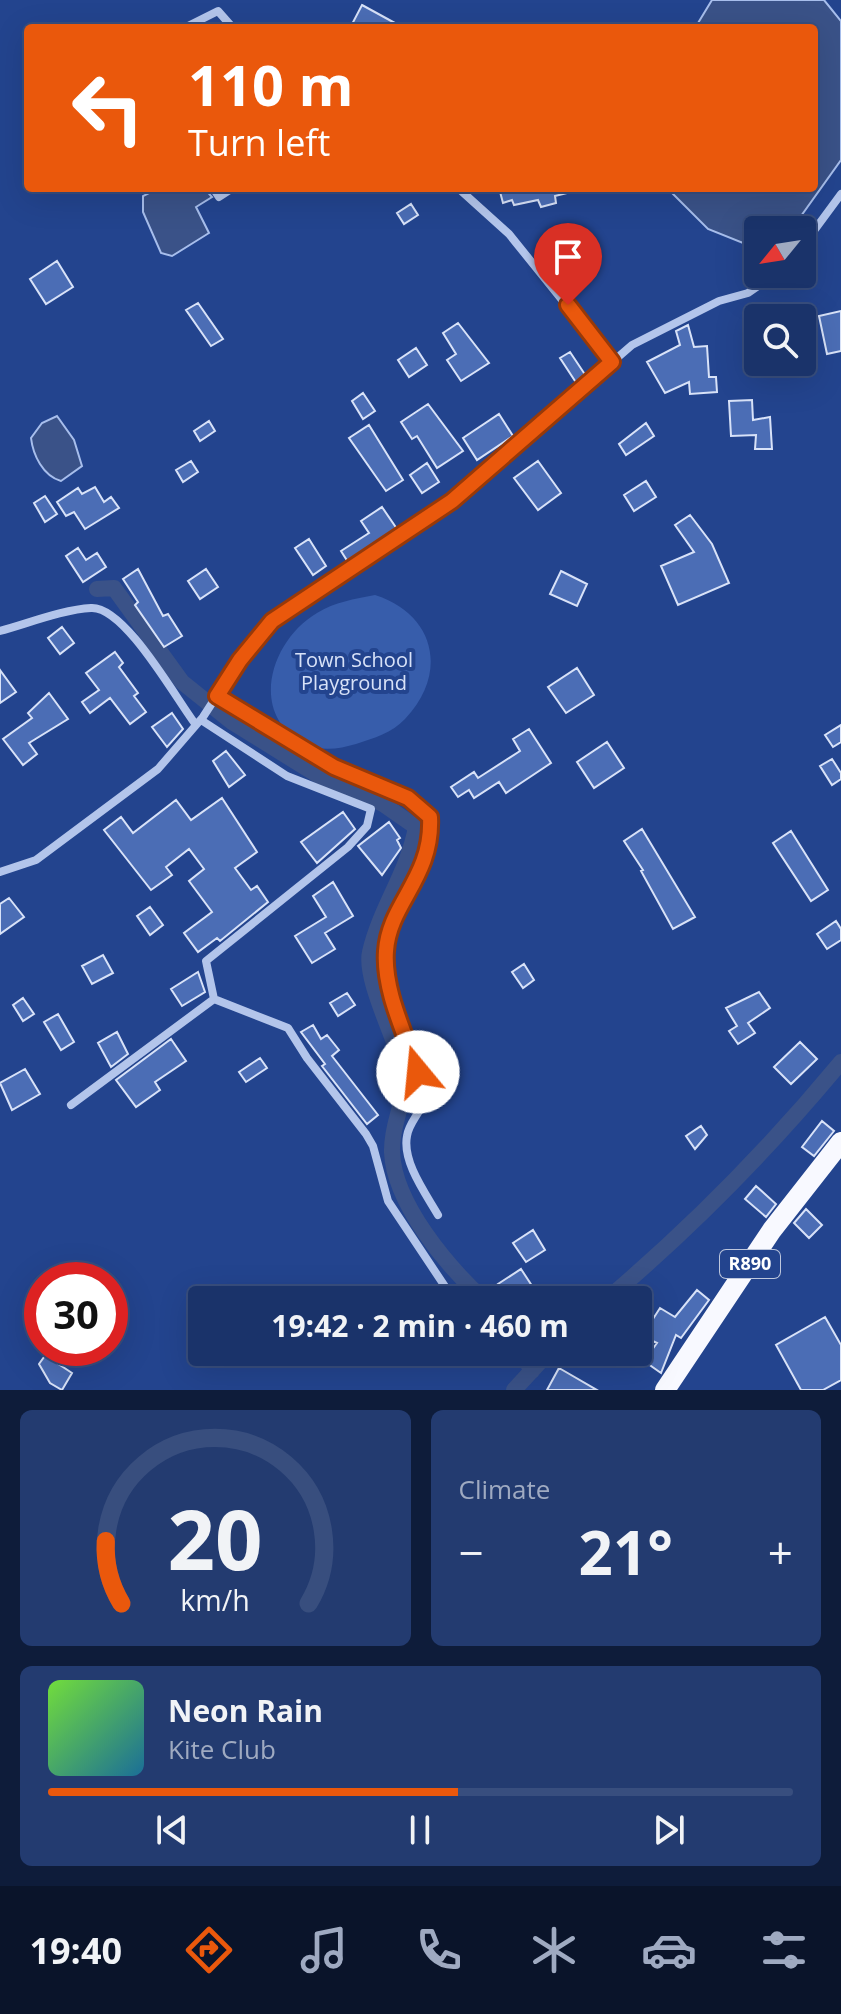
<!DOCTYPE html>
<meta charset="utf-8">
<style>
:root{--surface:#1a336a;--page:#233b70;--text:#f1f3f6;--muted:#9faac1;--line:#384e7e;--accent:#ea580c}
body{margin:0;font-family:"Open Sans",sans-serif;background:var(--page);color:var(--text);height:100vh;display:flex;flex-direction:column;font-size:30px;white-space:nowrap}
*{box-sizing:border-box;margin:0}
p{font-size:26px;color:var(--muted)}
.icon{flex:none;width:44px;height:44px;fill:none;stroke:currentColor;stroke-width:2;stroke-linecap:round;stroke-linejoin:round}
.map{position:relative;height:1390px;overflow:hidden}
.details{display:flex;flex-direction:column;gap:20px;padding:20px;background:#0e1c3a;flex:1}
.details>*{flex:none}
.guide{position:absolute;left:24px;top:24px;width:794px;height:168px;border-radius:8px;box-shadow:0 8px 32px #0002,0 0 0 2px var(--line);background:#ea580c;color:#fff;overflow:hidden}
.needle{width:52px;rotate:240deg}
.fabs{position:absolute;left:744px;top:216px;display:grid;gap:16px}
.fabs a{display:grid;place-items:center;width:72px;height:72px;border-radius:8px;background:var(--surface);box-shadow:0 8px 32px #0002,0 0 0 2px var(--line);font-size:40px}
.speed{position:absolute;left:24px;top:1262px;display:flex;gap:16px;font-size:40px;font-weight:700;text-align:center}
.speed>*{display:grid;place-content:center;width:104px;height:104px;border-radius:50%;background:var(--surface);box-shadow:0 8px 32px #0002,0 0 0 2px var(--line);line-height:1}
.speed .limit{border:12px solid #d22;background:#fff;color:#111}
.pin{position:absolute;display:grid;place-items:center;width:68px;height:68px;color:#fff;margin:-82px -34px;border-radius:50% 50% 50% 0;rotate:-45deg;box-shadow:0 0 8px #0007}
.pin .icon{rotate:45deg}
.me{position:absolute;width:88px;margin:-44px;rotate:343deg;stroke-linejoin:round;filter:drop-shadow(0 0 6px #0008)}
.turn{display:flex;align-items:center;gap:28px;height:168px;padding:0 32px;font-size:36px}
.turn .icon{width:104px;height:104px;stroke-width:2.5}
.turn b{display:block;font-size:56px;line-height:68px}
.big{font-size:60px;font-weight:700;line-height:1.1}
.details .card{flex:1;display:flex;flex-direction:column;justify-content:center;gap:12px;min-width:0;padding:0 28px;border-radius:12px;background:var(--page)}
.details .dial{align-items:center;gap:0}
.dial svg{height:208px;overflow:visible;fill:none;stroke:var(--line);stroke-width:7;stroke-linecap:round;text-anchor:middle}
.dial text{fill:var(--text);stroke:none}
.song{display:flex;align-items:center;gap:24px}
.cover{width:96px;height:96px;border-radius:12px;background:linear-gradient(135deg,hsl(100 70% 55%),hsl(200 70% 35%))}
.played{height:8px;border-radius:4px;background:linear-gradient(90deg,var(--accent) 55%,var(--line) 55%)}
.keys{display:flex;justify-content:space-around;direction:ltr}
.heat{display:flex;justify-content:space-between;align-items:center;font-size:44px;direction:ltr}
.details .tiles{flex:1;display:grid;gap:20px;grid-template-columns:1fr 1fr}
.card:last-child{grid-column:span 2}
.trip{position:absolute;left:188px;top:1286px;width:464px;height:80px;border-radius:8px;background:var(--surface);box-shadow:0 8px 32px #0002,0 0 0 2px var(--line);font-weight:700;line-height:80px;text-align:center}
.dock{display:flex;height:128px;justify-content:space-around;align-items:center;background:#0a142a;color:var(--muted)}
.dock .icon{width:56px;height:56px}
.dock .active{color:var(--accent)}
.dock b{font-size:36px;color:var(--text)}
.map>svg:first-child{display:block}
</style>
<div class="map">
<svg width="841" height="1390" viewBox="0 0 841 1390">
<rect width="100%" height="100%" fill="#23448e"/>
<!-- green -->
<path fill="#375dab" d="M375 595C435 614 449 673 405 719 392 733 374 738 356 744 339 749 320 752 303 743 248 713 271 640 317 613 335 602 354 599 375 595Z"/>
<!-- water -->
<path fill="#3a5288" stroke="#a7beec" stroke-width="2" d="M712 0H824L841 21V160L791 230H758V249L708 229 667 188H814V28H695Z
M159 188H204L212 197 196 207 209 233 172 256 161 253 143 212V196Z
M57 416 74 440 82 466 61 481C43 476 33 455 31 438L42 423Z"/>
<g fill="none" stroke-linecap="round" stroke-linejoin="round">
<!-- canal -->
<path stroke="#3a5288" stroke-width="16" d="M97 589 114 588 182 682 232 722 319 776 383 804 416 827C408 872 380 908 370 952 364 978 394 1036 401 1063 410 1100 391 1118 392 1152 394 1204 448 1267 484 1300
M606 1300C692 1227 769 1149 841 1062
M521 1352 532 1371
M514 1390 549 1352"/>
</g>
<!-- building -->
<path fill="#4b6db5" stroke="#d8e2f8" stroke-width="2" d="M362 5 404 28H350Z
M499 188H566L567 193 555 196 556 203 541 207 538 200 514 205 512 200 503 203Z
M411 204 418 215 404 224 397 213Z
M57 261 73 287 46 304 30 279Z
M198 303 223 339 211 346 186 310Z
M841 311V351L827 354 819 316Z
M458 323 489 363 461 381 447 360 456 354 443 333Z
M688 325 694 347 707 346 709 377H716L717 392 690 394 689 382 665 393 647 362 680 345 676 331Z
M416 348 427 365 409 377 398 360Z
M570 352 586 376 577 384 560 358Z
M363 393 375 411 363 419 352 401Z
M752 400 753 420 770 417 772 449H755L756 435 731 436 729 401Z
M428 404 463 451 437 468 417 436 412 439 401 422Z
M499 414 513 436 477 460 463 438Z
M209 421 215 431 200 441 194 431Z
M646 423 654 436 626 455 619 444Z
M369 425 403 480 386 491 349 438Z
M191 461 198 472 183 482 176 470Z
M538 461 561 493 538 510 514 478Z
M427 463 439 482 422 493 410 475Z
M646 481 656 497 634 511 624 495Z
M95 487 104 502 111 497 119 508 85 529 74 512 66 516 57 502 78 488 82 494Z
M45 496 57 514 45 522 34 503Z
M382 507 397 529 348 562 341 551 369 533 361 521Z
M690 515 712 544 729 583 678 605 661 566 694 552 675 525Z
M309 539 326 566 313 575 295 548Z
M78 548 86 560 97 553 106 567 83 582 66 556Z
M138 569 163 616 168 614 182 636 164 647 135 605 138 602 123 579Z
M206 569 218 587 200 599 188 581Z
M561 571 587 584 577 606 550 594Z
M62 627 74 643 60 654 48 638Z
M115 652 123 663 119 667 138 693 134 696 146 712 130 724 110 698 90 713 82 702 99 690 86 673Z
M577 668 594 695 566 713 548 687Z
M0 670 16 692 0 703Z
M49 693 68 719 29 743 37 754 23 765 3 739 32 718 28 713Z
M172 713 183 729 167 747 152 727Z
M841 725V742L833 747 825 735Z
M529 729 551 763 506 793 499 782 474 798 469 790 458 797 451 787 474 772 478 778 520 751 513 739Z
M607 742 624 768 594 788 577 762Z
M226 751 245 775 229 787 213 761Z
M832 759 841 773V779L832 785 820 766Z
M222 798 257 852 235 868 251 890 257 886 268 902 220 941 217 938 198 952 184 933 212 912 189 881 204 869 189 849 166 867 172 875 151 890 104 830 121 817 133 833 176 800 191 820Z
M343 812 355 829 317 863 301 842Z
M389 822 400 838 397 840 401 848 382 875 358 846Z
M642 829 695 917 673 929 641 871 643 870 624 841Z
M791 831 828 890 811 901 773 843Z
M333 882 353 916 325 933 335 949 312 963 295 936 326 917 313 896Z
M9 898 24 917 0 934V904Z
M150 907 163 925 150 935 137 916Z
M836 921 841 929V940L827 949 817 934Z
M103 955 113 973 92 984 82 966Z
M524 964 534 980 523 988 512 972Z
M198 972 205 992 182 1006 171 989Z
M759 992 770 1008 748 1023 755 1033 738 1044 729 1031 737 1026 726 1008Z
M347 993 355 1005 338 1016 330 1003Z
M23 998 34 1014 23 1021 13 1005Z
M58 1014 74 1042 61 1050 44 1022Z
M313 1025 321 1039 327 1035 339 1050 332 1056 378 1115 367 1124 322 1066 325 1064 301 1032Z
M117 1032 128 1054 111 1067 98 1043Z
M171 1039 186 1061 155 1082 160 1090 136 1107 116 1080Z
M800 1042 817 1059 791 1084 774 1067Z
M260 1058 267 1068 246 1082 239 1072Z
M25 1069 40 1094 12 1110 0 1083Z
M822 1121 834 1131 814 1156 802 1147Z
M701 1126 707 1135 695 1149 686 1136Z
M756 1186 776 1204 766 1217 745 1199Z
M806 1209 822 1225 809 1238 794 1223Z
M533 1230 545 1250 526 1262 513 1243Z
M521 1269 538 1295 531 1300H509L498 1284Z
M697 1290 709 1300 681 1338 676 1335 661 1373 644 1361 657 1343 642 1336 660 1308 675 1317Z
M825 1317 841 1345V1380L823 1390H801L776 1345Z
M49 1350 61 1358 57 1363 72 1373 62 1390 50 1383 39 1364Z
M559 1368 597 1390H547Z"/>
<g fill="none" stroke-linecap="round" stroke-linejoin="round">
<!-- street -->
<path stroke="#b3c5eb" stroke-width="8" d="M184 28 218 11 233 28
M213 188 219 197 233 188
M458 188 509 234 612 362
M802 247 841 194
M0 631C26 624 65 609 91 608 125 606 176 699 196 725
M217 696 353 777 408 798 430 817C432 875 392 900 386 949 380 998 417 1044 424 1091 427 1108 409 1120 407 1136 402 1162 426 1194 438 1215
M201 720 287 776 371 809 367 826 348 847 206 961 214 999
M0 872 36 860 158 769 203 717 240 660 272 621 452 501 632 345 719 301 748 293 775 274
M71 1105 214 999 288 1028 307 1058 366 1134 373 1146 388 1201 454 1300
M579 1296 582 1300"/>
<!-- primary -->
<path stroke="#f8f9ff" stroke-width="20" d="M665 1390 772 1230 841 1142"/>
</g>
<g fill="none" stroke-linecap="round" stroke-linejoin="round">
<defs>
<path id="route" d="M418 1072C406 1035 383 991 386 951 389 903 433 878 430 817L408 798 334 767 217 696 240 660 272 621 452 501 612 362 568 305"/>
</defs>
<!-- route casing -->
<use href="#route" stroke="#983908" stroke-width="20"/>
<!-- route -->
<use href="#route" stroke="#ea580c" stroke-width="14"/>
</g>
<g text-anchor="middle" stroke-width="8" stroke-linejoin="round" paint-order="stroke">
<!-- shield labels -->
<rect fill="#23448e" stroke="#bdc7dd" stroke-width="2" x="720" y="1250" width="60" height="28" rx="6"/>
<g font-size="18" font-weight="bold" fill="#fff">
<text x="750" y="1270">R890</text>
</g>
<!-- park labels -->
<g font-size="20" fill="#d8e2f8" stroke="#23448e">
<text x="354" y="667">Town School<tspan x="354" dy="23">Playground</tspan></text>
</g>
</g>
</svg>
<div class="fabs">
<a><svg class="needle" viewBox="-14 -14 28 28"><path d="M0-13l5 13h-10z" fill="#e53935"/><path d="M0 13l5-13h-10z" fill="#9faac1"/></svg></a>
<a><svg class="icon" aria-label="search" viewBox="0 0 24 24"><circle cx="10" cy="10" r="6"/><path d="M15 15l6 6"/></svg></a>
</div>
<div class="speed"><div class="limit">30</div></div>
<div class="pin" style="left:568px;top:305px;background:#d93025"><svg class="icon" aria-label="arrive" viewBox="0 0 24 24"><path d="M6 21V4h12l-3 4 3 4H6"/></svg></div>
<svg class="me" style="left:418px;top:1072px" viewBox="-20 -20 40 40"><circle r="19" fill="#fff"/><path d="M0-13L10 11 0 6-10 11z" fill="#ea580c"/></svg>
<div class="trip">19:42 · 2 min · 460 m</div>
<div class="guide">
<div class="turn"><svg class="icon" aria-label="left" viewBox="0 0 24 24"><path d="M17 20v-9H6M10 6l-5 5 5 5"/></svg><div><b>110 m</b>Turn left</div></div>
</div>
</div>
<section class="details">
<div class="tiles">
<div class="card dial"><svg viewBox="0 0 100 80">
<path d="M14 69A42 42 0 1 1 86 69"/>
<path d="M14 69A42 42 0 0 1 8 45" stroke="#ea580c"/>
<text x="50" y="56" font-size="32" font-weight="700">20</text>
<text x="50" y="72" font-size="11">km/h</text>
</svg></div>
<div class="card"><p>Climate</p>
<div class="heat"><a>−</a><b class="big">21°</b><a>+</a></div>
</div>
<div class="card">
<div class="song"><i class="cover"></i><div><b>Neon Rain</b><p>Kite Club</p></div></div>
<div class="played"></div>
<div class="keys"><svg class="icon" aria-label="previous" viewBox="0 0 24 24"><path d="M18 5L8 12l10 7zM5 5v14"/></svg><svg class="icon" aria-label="pause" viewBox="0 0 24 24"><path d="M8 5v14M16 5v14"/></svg><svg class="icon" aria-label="next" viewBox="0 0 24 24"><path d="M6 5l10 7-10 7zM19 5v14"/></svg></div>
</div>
</div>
</section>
<nav class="dock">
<b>19:40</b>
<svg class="icon active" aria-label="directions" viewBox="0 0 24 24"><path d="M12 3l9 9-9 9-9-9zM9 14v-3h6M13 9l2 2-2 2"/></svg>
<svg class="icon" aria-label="music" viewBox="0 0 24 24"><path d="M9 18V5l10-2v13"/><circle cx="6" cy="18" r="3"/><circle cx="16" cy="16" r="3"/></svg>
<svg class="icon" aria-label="phone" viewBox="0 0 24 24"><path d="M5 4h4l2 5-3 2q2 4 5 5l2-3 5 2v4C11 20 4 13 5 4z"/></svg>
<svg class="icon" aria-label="climate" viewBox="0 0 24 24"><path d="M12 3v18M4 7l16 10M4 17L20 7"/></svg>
<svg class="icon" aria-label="car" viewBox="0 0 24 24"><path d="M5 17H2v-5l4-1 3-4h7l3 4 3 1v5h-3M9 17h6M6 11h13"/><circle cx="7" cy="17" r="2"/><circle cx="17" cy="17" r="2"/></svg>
<svg class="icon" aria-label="filters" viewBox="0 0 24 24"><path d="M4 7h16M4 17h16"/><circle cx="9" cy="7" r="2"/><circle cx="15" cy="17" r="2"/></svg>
</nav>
